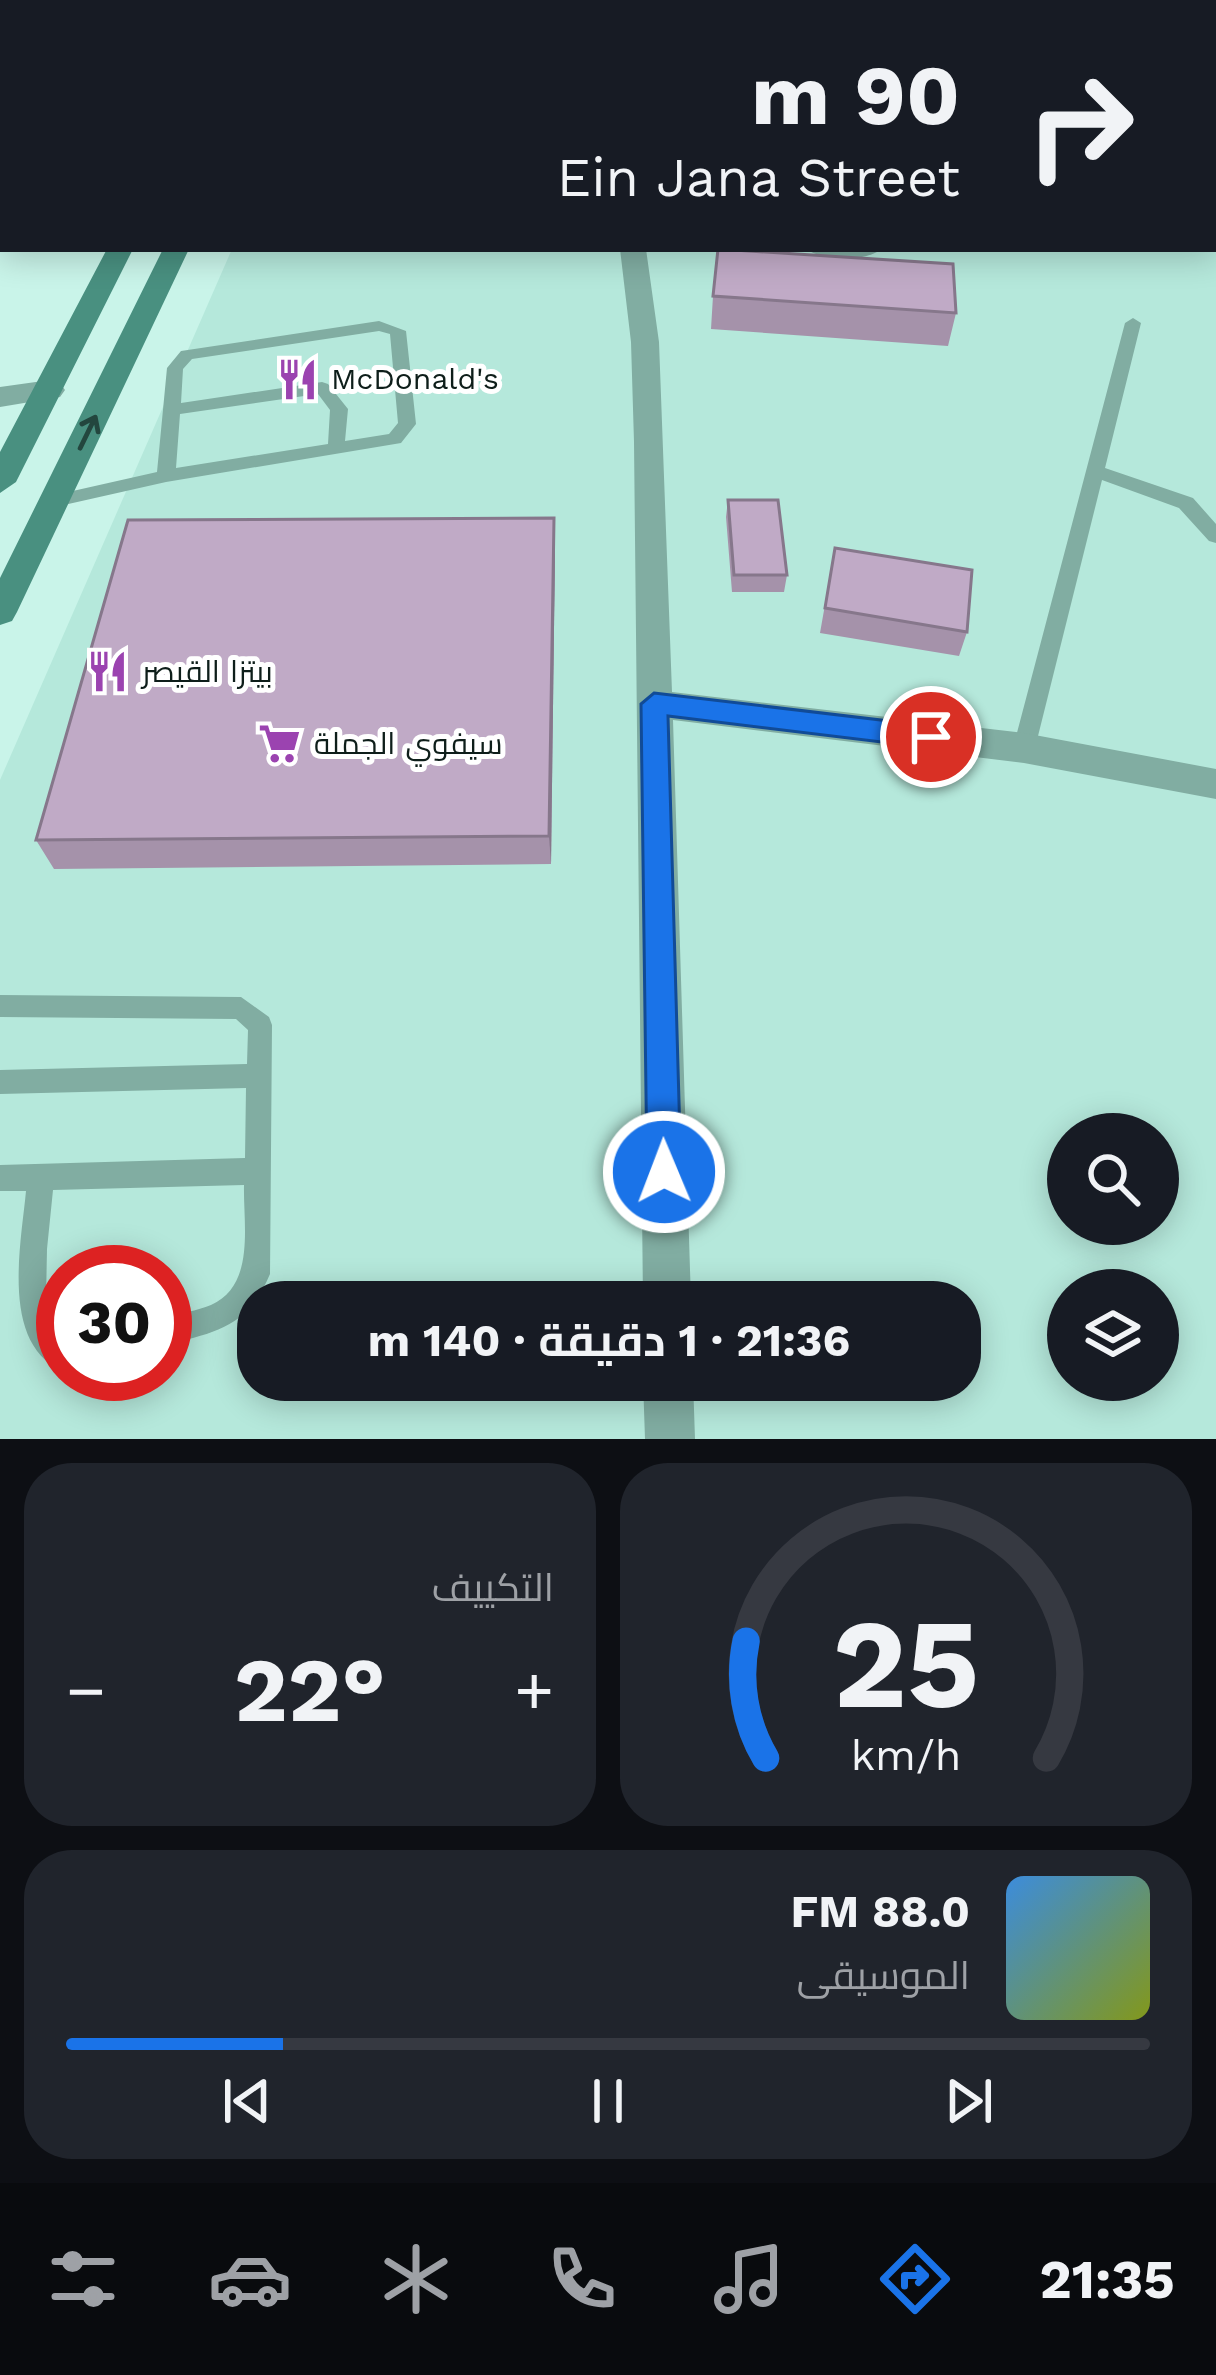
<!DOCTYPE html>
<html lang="ar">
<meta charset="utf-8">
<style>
:root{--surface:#171b24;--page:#20242c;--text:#f1f3f6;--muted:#9ea1a6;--line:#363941;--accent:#1a73e8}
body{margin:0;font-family:"Work Sans",Cairo,sans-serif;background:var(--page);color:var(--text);direction:rtl;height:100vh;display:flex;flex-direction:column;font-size:45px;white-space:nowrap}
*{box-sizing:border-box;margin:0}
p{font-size:39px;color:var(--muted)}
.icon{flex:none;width:66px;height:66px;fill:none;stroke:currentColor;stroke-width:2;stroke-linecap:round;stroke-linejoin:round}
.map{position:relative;height:1439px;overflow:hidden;direction:ltr}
.details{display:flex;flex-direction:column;gap:24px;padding:24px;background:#0d0f14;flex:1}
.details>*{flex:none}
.top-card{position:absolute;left:0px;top:0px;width:1218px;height:252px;box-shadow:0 6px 30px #0003;direction:rtl;background:#171b24;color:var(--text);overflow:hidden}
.tools{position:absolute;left:1047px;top:1113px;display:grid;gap:24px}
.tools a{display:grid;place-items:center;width:132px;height:132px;border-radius:50%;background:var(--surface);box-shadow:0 6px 30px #0003;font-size:60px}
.speed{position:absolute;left:36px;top:1245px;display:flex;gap:24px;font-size:60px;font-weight:700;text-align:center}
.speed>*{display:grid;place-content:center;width:156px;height:156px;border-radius:50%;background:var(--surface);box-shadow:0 6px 30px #0003;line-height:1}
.speed .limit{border:18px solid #d22;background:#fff;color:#111}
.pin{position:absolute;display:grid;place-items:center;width:102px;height:102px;color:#fff;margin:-51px;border:6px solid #fff;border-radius:50%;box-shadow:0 3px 12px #0007}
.me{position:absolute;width:132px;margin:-66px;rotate:359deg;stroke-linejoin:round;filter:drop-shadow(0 0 9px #0008)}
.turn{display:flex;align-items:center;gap:42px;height:252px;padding:0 60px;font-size:54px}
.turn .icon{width:156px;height:156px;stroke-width:2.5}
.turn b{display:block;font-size:84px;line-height:102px}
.big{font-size:90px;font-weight:700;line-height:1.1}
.details .tile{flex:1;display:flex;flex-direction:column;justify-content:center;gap:18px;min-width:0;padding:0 42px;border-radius:48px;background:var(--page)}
.details .dial{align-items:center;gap:0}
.dial svg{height:312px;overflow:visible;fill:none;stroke:var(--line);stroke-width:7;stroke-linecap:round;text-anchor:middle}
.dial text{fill:var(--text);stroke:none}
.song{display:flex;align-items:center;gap:36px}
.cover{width:144px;height:144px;border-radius:18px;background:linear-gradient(135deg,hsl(210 70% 55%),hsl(70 70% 35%))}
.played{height:12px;border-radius:6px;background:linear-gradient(90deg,var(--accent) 20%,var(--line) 20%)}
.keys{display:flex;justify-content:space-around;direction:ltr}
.heat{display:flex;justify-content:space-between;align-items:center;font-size:66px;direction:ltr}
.details .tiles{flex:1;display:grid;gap:24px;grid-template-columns:1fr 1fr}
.tile:last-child{grid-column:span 2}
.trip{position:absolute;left:237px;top:1281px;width:744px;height:120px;border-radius:48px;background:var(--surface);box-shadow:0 6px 30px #0003;font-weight:700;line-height:120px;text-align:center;direction:rtl}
.tabs{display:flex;height:192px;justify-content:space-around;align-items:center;background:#090b0e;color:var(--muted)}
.tabs .icon{width:84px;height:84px}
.tabs .active{color:var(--accent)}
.tabs b{font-size:54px;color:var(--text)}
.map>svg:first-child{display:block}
</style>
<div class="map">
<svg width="1216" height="1439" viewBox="0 0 1216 1439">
<rect width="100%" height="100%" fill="#c9f4e9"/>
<!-- built -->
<path fill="#b5e8db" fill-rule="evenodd" d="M340 0H1216V1439H0V780L232 249H1215V3ZM1068 1134H1158V1224H1068ZM63 1272H165V1374H63ZM1068 1290H1158V1380H1068ZM258 1302H960V1380H258Z"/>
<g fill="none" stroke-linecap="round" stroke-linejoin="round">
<!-- lane -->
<path fill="#81ada2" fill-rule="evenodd" d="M684 0H753L756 3H687Z
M847 0H859V3H847Z
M805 249H882C862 263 826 261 805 249Z
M1133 318 1141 323 1105 468 1193 498 1216 524V543L1209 541 1179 508 1102 480 1035 748 1032 754H1016L1013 748 1125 323Z
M379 321 406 331 416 424 401 443 166 482 55 507 46 501 55 495 157 472 167 368 181 351ZM379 331 390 334 398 423 389 434 345 441 348 409 328 384 322 382 181 403 183 369 192 359ZM318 394 330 410 328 444 176 468 180 414Z
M0 995 241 997 269 1017 272 1025 270 1274C248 1327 217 1332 165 1345V1317C180 1313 197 1311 211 1305 256 1285 243 1224 244 1185L53 1190 47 1249 46 1301 51 1320 63 1338V1371C0 1344 21 1245 26 1191H0V1165L245 1158 246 1088 0 1094V1070L247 1064 248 1030 236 1019 0 1017Z"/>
<!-- street -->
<path fill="#81ada2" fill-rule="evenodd" d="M591 0H613V3H591Z
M0 235 3 249H11L0 251Z
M620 249H646L659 342 672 692 1024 733 1216 769V799L1024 763 673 720 691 1302H643L634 442 631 342Z
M50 380 60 383 65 390 60 397 0 407V387Z
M643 1380H693L695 1439H645Z"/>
<!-- secondary -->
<path fill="#499080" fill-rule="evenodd" d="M240 0H262L239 3Z
M286 0H308L284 3Z
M107 249H133L16 482 0 493V452Z
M163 249H189L17 612 12 621 0 625V578Z"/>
</g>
<!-- wall -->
<path fill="#a592aa" d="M3 150V222H0V154Z
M713 296 956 313 948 346 711 329Z
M728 500 787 575 784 592H732L726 517Z
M554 518 555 550 551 864 54 869 36 840Z
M835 548 967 632 959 656 820 633Z"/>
<!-- shaded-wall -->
<path fill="#86778b" d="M554 518 555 550 551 864 549 836Z"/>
<!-- building -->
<path fill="#c0aac6" stroke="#86778b" stroke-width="3" d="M128 0H178L176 3H127Z
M355 0H455V3H354Z
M496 0H552V3H496Z
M3 150V197H0V154Z
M718 249 953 264 956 313 713 296Z
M728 500H778L787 575H734Z
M554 518 549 836 36 840 128 520Z
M835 548 972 570 967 632 825 608Z"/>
<!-- one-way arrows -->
<defs><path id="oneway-shaft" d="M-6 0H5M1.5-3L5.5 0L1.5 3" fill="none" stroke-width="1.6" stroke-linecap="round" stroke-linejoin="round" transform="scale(3)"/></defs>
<use stroke="#23463e" href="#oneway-shaft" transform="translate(88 432) rotate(-64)"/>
<!-- route -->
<path fill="#1a73e8" stroke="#114b97" stroke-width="3" d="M654 693 931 726 945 737 931 748 668 716 681 1172 676 1184 664 1189 652 1184 647 1172 641 704Z"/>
<!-- icons -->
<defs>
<symbol id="restaurant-bare" viewBox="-9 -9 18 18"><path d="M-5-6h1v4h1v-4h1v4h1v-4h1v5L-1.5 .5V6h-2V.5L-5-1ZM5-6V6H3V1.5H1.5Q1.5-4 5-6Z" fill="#9b43b0" stroke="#fff" stroke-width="2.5" paint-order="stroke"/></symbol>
<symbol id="supermarket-bare" viewBox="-9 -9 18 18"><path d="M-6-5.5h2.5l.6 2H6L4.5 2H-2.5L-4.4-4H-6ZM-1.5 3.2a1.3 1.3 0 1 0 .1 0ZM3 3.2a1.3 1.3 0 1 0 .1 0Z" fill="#9b43b0" stroke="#fff" stroke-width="2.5" paint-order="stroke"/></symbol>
</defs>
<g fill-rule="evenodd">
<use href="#restaurant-bare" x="268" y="350" width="59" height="59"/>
<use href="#restaurant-bare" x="78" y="642" width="59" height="59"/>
<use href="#supermarket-bare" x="250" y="714" width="59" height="59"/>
</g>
<g text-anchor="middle" stroke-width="10" stroke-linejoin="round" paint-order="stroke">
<!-- poi labels -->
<g font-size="30" fill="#0e1e1a" stroke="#fff" text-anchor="start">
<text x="331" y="389">McDonald's</text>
<text x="142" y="682">بيتزا القيصر</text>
<text x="314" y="754">سيفوي الجملة</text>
</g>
</g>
</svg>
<div class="tools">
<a><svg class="icon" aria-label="search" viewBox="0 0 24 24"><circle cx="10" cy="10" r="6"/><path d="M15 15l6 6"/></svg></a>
<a><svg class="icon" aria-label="layers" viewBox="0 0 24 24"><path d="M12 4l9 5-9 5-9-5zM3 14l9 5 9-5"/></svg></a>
</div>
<div class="speed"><div class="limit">30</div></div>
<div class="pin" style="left:931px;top:737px;background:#d93025"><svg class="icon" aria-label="arrive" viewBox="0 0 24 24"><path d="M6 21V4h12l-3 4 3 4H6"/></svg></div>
<svg class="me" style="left:664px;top:1172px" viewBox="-20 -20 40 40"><circle r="17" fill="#1a73e8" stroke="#fff" stroke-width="3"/><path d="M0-11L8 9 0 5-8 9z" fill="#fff"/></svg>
<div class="trip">21:36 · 1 دقيقة · 140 m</div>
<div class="top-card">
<div class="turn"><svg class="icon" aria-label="right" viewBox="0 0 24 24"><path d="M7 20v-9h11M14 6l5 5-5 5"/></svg><div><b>90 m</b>Ein Jana Street</div></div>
</div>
</div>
<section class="details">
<div class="tiles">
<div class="tile dial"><svg viewBox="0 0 100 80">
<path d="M14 69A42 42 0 1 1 86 69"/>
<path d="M14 69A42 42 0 0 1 9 39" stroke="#1a73e8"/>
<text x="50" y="56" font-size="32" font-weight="700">25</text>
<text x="50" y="72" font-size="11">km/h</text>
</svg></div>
<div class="tile"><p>التكييف</p>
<div class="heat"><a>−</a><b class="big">22°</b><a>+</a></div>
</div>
<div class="tile">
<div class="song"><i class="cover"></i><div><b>88.0 FM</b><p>الموسيقى</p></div></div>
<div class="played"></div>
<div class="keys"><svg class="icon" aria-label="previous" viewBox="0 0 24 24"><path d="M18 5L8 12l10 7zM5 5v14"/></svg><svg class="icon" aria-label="pause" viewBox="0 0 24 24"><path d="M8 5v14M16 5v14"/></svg><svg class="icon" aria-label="next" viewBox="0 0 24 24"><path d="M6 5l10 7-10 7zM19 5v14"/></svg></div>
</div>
</div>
</section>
<nav class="tabs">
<b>21:35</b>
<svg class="icon active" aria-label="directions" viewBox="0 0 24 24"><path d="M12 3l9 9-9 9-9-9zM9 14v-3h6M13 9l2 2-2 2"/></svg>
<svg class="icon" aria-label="music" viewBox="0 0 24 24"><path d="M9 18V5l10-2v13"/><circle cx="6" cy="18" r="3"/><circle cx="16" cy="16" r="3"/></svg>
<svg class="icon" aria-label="phone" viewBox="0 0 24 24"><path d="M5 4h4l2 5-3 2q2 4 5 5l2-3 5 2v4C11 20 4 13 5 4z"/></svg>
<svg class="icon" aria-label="climate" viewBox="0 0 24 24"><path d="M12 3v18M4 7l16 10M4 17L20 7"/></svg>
<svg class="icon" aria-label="car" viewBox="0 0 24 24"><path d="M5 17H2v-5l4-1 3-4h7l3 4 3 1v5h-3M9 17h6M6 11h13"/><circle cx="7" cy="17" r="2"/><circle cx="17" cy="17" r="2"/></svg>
<svg class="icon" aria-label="filters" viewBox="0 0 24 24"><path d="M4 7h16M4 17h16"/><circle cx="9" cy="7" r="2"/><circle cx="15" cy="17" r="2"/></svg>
</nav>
